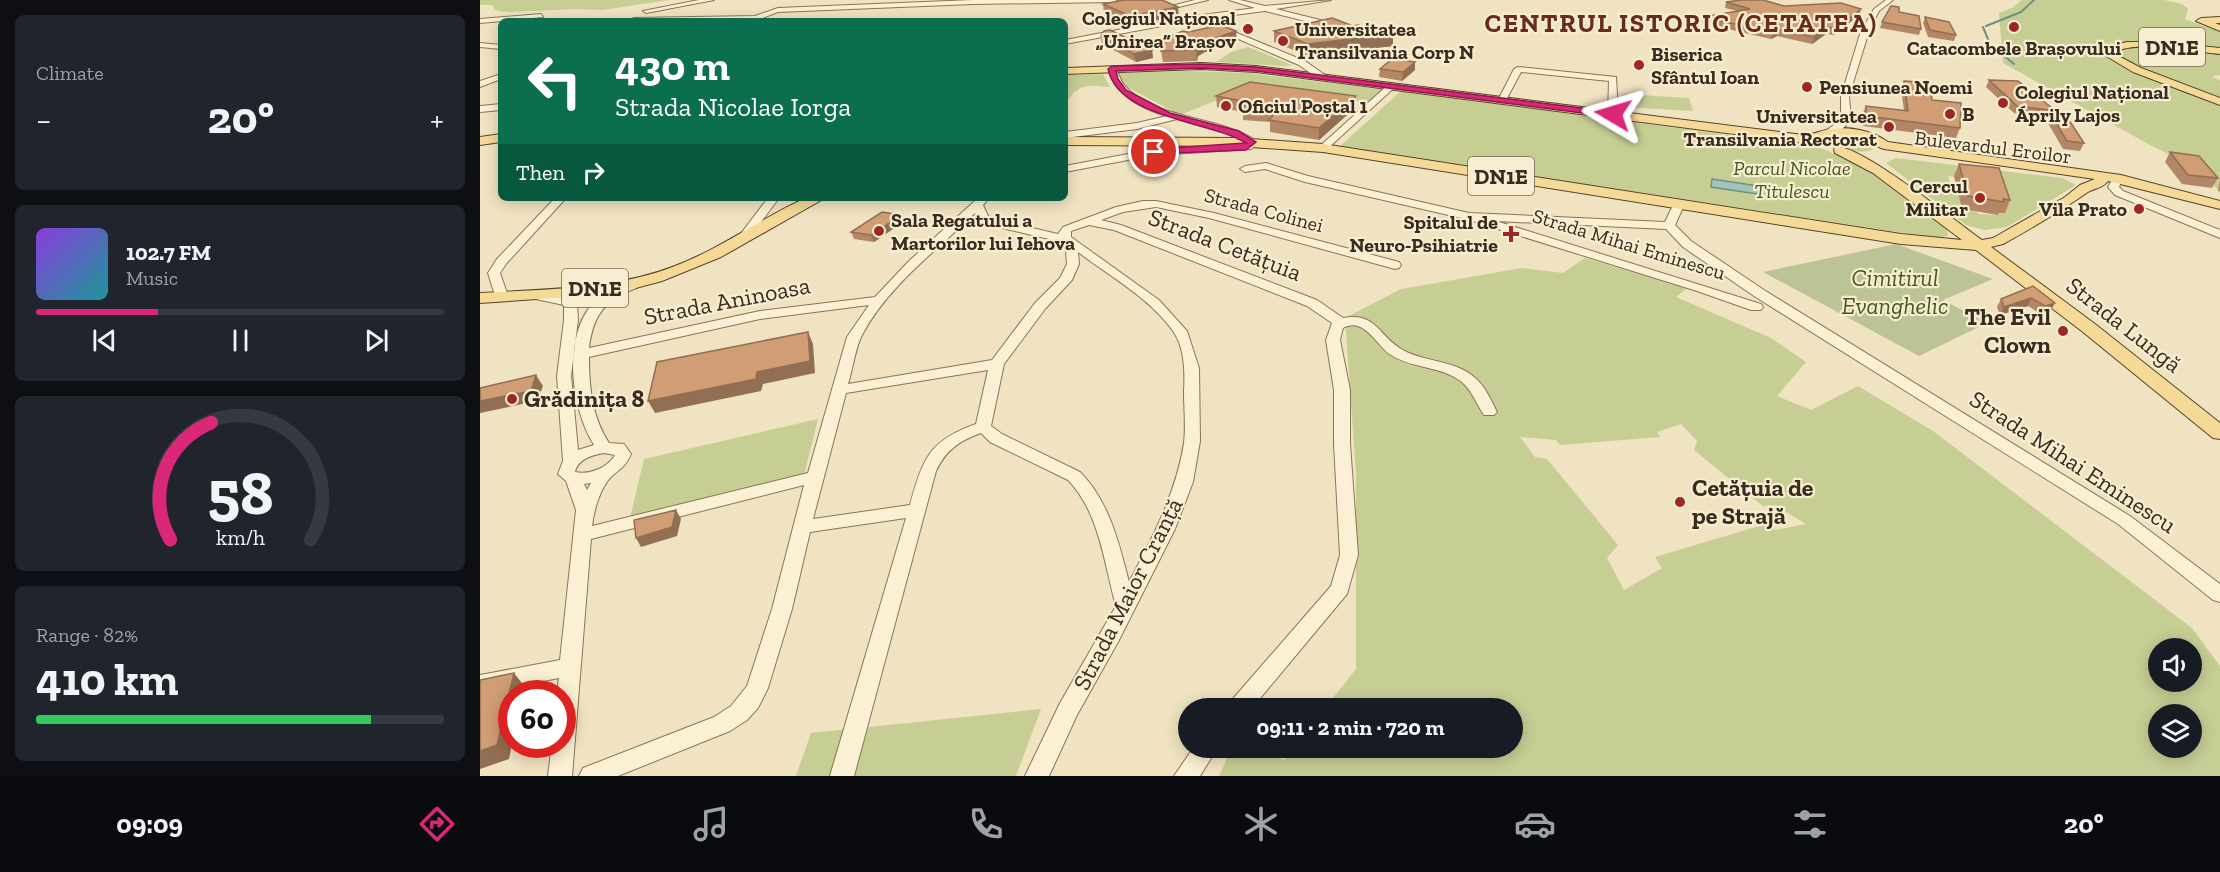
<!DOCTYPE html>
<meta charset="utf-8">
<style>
:root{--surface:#171b24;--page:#20242c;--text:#f1f3f6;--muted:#9ea1a6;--line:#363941;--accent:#db2777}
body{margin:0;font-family:"Zilla Slab",serif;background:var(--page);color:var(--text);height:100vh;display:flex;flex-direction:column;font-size:22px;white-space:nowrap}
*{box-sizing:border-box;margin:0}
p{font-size:20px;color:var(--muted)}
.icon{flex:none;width:33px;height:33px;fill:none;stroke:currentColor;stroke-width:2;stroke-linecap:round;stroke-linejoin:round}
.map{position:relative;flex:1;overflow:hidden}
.panel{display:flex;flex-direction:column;gap:15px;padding:15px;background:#0d0f14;width:480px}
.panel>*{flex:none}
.banner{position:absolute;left:18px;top:18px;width:570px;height:183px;border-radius:9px;box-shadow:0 3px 15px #0003;background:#0b6e4f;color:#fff;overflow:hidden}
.fabs{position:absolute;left:1668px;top:638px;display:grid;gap:12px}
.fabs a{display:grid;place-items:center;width:54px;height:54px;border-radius:50%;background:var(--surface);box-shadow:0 3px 15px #0003;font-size:30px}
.speed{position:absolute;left:18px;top:680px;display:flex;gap:12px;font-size:30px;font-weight:700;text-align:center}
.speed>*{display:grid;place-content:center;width:78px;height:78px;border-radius:50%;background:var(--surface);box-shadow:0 3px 15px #0003;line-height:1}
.speed .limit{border:9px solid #d22;background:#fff;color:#111}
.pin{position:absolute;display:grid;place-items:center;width:51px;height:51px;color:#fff;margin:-26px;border:3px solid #fff;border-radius:50%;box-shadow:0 2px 6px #0007}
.me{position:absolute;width:66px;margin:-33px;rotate:277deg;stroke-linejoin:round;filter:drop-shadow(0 0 4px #0008)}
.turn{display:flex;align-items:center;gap:21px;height:126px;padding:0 18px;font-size:27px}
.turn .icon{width:78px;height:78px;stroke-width:2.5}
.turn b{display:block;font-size:42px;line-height:51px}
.then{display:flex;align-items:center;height:57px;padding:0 18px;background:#0003;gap:12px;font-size:22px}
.big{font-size:45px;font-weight:800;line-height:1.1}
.panel .widget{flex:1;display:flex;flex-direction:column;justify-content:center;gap:9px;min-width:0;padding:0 21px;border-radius:9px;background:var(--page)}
.panel .dial{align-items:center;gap:0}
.dial svg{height:156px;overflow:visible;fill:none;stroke:var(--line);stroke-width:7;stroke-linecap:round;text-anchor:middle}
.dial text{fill:var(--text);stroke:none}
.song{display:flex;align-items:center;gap:18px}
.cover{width:72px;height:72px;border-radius:9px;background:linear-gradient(135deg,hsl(270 70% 55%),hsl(180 70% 35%))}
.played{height:6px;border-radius:3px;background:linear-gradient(90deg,var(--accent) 30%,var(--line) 30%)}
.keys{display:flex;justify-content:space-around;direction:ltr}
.heat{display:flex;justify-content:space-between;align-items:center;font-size:33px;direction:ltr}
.charge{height:9px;border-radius:4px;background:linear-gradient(90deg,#34c759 82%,var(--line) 0)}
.trip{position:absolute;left:698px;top:698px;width:345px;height:60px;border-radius:30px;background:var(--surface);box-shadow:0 3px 15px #0003;font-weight:800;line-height:60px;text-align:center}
.dock{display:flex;height:96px;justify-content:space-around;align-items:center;background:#090b0e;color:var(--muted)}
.dock .icon{width:42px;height:42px}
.dock .active{color:var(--accent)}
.dock b{font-size:27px;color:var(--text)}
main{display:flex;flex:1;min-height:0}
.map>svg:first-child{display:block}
</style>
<main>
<section class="panel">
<div class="widget"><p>Climate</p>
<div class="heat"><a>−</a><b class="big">20°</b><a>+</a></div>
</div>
<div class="widget">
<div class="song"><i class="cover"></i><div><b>102.7 FM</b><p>Music</p></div></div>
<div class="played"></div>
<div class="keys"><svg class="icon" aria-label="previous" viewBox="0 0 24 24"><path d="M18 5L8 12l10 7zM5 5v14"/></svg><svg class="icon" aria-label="pause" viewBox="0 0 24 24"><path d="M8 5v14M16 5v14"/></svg><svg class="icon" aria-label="next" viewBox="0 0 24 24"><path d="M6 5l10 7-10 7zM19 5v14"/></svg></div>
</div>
<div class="widget dial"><svg viewBox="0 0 100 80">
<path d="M14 69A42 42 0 1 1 86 69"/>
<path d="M14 69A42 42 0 0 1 35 9" stroke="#db2777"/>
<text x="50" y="56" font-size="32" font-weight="700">58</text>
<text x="50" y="72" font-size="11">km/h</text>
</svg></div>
<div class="widget"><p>Range · 82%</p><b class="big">410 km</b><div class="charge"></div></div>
</section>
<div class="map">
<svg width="1740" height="776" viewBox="0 0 1740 776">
<rect width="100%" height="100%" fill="#f0e3c1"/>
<!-- green -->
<path fill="#c6ce94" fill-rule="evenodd" d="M0 0H189L123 10 97 9 26 12 15 10 12 5H0Z
M1542 0H1684L1702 4 1708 9 1705 19 1740 32V75L1732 76 1740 81V193L1728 178 1735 177 1668 144 1523 63 1519 13 1532 8Z
M768 47 812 65 805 66 736 62 751 52Z
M704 71 769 73 905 90 889 103 767 88 700 115 647 87 637 73Z
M623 74 630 87C605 85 601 83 585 103V75Z
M921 91 1338 147 1391 169 1467 229 1468 235 1462 238 1444 236 859 147Z
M1143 94 1209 98 1213 111 1144 107Z
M1355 135 1385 137 1397 146C1387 157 1360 150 1349 141V138Z
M1416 158 1582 178 1596 185 1527 227 1505 230 1486 225 1406 163ZM1468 176 1476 177 1517 215 1498 214 1497 212 1482 209 1477 187 1471 186Z
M1105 258 1207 288 1196 297 1291 338 1326 362 1297 396 1331 410 1378 386 1453 431 1712 628 1740 666V776H739L752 747H773L804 760 814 747H1032V708H845L876 669V474L865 318 921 289 1042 268 1083 273ZM1201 424 1217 441 1214 450 1283 506 1295 505 1326 524 1295 530 1286 524 1175 557 1182 568 1144 590 1127 558 1138 545 1067 459 1055 457 1040 437 1076 440 1080 445 1180 437 1177 432ZM1678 648H1712V681H1678ZM1678 714H1712V747H1678Z
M338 419 324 476 150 518 164 459Z
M561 709 536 776H316L331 733Z"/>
<!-- cemetery -->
<path fill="#bcc394" d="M1416 244 1513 279 1463 300 1507 323 1439 356 1283 272Z"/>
<!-- water -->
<path fill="#a4c2ba" stroke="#6a9088" stroke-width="1.5" d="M1232 179 1278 186 1277 194 1231 187Z"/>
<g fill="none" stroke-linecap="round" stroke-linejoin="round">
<!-- stream -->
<path stroke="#6a9088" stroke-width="2" d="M1506 26 1541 12 1554 0
M1503 27 1510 44 1534 64"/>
<defs>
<path id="minor" d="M219 0H234L166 13 163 11Z
M493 0H637L634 2 493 4 298 12 275 21 150 20 154 18 275 16 298 8Z
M715 0H728L690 9 687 7Z
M749 0H760L785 6 851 0 796 9 852 23 849 27 785 11 723 19 825 61 845 75V79H839L819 65 714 20 585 44V40L700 18 775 8Z
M1406 0H1413L1399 11 1389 31 1369 96 1371 120C1364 128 1354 137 1344 136V132L1361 120V96L1381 31 1394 9Z
M61 14 63 17 0 23V19Z
M0 43 21 45V49L0 47Z
M632 67C639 70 639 79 644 85 651 93 661 100 670 104 704 120 743 120 775 140L776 146 771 149 674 155 585 172V166L674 149 767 143 753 135 697 119 657 129 585 138V132L657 123 687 116C659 108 639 96 628 69Z
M1038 67 1136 77 1138 114 1133 117 1128 114 1129 81 1041 72 1025 102H1019L1018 100 1034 69Z
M21 74V79L0 87V81Z
M909 84 916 86 846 150H840V146Z
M21 104V110L0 112V106Z
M786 163 828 176 989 213 1185 222 1195 201H1203L1205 203 1195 225 1211 241 1284 290 1650 516 1740 584V602L1733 600 1638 524 1274 296 1203 247 1186 229 1016 221 1281 304 1283 307 1281 310H1271L1217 291 986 219 825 182 785 169 765 172 760 169 765 166Z
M1636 179 1641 182 1639 187 1643 191 1740 230V238L1635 195 1628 187 1632 180Z
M75 198H86L26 264 20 273 28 296 26 299H16L8 273 17 259Z
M288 198H299L269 238H261L259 236Z
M498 198H509L503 205 508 216 517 220 578 234 583 227 636 207 663 201H676L734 213 919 262 921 265 919 268 915 269 729 218 676 207 643 212 621 220 641 225 837 300 863 318C896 312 898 335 921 349 942 362 975 360 994 377 1005 386 1011 400 1017 412L1014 415H1004C997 405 993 393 984 384 965 366 932 369 911 355 896 345 884 316 863 328L860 340 870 390V444L878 555 867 594 772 708H748L751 701 851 586 860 555 854 444V390L846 340 852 323 827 306 634 230 609 225 591 231V237L679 300 707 331 719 368 720 441 713 482 695 529 638 642 597 715 569 776H545L580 703 636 606C624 564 620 513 588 480L510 442 501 433C479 441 466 450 456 471L374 776H350L426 518 330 532 312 609 288 688 278 708 267 720 250 731 138 776H99L103 768 234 717 251 706 267 686 292 609 324 485 111 539 92 776H68L72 744H82V693H77L79 678 0 693V675L80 660 96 510 86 481 78 474 83 461 77 376 84 320V305L51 298 50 295 51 292 78 294 97 303 98 320 91 376 98 450 114 445C91 408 82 338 113 303 124 290 143 283 158 279L164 283C159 288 150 290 143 294 120 305 112 323 109 348L280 311 395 297 429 261ZM495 213 499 220 509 225 582 242 586 251 587 264 580 278 555 303 512 360 368 384C373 368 375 349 382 335 408 286 456 251 495 213ZM598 252C629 276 670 298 693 331 705 348 705 372 704 392 704 409 706 426 704 443 696 493 673 537 649 582 639 543 629 501 600 472L522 434 511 426 524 364 565 309 592 280 599 264ZM389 305 367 337 328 473 112 526C114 511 120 487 132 476 140 469 147 465 151 454L144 444 129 443C112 417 109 387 109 357L280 319ZM508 370 496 424C448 441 443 459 430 505L333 519 366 393ZM124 453 135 455C127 468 110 475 95 472 98 459 112 455 124 453ZM111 483 107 490 104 484Z
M714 747H738L720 776H694Z"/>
<path id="major" d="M1740 17V23H1735L1740 25V31L1716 21 1721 18Z
M1647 42H1680L1740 48V54C1713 52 1656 39 1633 53L1661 68 1740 98V105L1653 72 1621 53 1631 46Z
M721 63 776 66 1323 135C1334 135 1341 130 1352 129 1370 126 1393 131 1408 142L1641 175 1740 201V209L1628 181C1623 188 1615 188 1608 192 1581 211 1552 228 1523 244L1511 247 1615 324 1740 423V439L1733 438 1603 332 1496 250 1421 244 843 152 757 146 585 145V137L757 138 843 144 1421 234 1482 240 1393 173 1355 153 1354 150 1355 147C1378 142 1479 224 1502 240L1513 238 1585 197 1600 185 1615 179 1404 149C1394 146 1388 138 1377 137 1357 133 1342 143 1323 143L776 72 721 69 585 74V68Z
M21 134V142L0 145V137Z
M326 198H345L241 257 182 281 152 289 101 296 0 303V293C65 289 134 290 195 266 242 248 281 218 326 198Z"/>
</defs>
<!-- minor casing -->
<use href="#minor" stroke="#8a7458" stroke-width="2"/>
<!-- major casing -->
<use href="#major" stroke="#57422c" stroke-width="2"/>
<!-- minor -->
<use href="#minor" fill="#faf0d4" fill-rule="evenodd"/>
<!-- major -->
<use href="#major" fill="#f5da97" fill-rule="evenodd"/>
</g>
<!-- wall -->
<path fill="#b38765" d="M1246 2 1304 6 1379 15 1354 35 1346 34 1332 44 1297 36 1291 39 1222 23 1223 17 1257 11 1245 8Z
M623 4 699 16 651 25 624 13Z
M1419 12 1441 29 1439 35 1400 28 1402 22Z
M1445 17 1476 35 1474 41 1448 37 1443 23Z
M873 26 913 34V46L828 56 794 42V31Z
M621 36 672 50 673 58 656 62 622 44Z
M757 41 725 52 718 56 717 61 683 62 681 51Z
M935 62V70L922 81 899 77 900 69Z
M1509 80 1538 81 1604 143 1600 151 1583 149 1565 118 1534 113 1506 87Z
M1424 81 1442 84 1452 100 1480 128 1476 138 1383 126 1382 115 1386 106 1424 110 1421 90Z
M736 96 876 107 839 140 790 132V122L763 120V112L737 107Z
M1690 152 1738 178 1732 188 1702 184 1685 162Z
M1479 164 1530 200 1525 213H1519L1518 215 1482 209 1474 176Z
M1740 179V191H1738Z
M421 215 423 222 394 242 374 239 371 232Z
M1553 286 1571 310 1561 314 1548 306 1520 315 1517 307 1521 299Z"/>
<!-- shaded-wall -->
<path fill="#926e52" d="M698 7 699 16 651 25 650 16Z
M1381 9 1379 15 1354 35 1356 29Z
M1347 27 1346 34 1332 44 1334 37Z
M1299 30 1297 36 1291 39 1293 32Z
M756 31 757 41 725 52 718 56 717 61 716 50 717 46 724 42Z
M913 34V46L828 56V44Z
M672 50 673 58 656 62 654 54Z
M935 62V70L922 81 923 72Z
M876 96V107L839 140V128Z
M421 215 423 222 394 242 391 235Z
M1551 298 1548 306 1520 315 1524 307Z
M1575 303 1571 310 1561 314 1565 306Z
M328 332 333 344 335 373 283 384 281 391 175 413 168 401 277 372Z
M56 375 63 386 57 401 0 413V401Z
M196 510 201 519 197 536 161 547 156 538Z
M34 673 45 687 44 693H32V744L29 759 0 769V751Z"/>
<!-- building -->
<path fill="#d09d75" stroke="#926e52" stroke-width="1.5" d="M644 0H682L698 7 650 16 623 4Z
M1261 0H1283L1304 6 1361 3 1381 9 1356 29 1347 27 1334 37 1299 30 1293 32 1223 17 1270 9 1246 2Z
M1411 6 1419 7V12L1439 16 1441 29 1402 22Z
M1445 17 1469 22 1476 35 1450 30Z
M852 18 873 26 878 25 913 34 828 44 794 31Z
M741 25 756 31 724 42 717 46 716 50 681 51 685 38 703 31 708 32Z
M630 30 672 50 654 54 621 36 624 31Z
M912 59 935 62 923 72 900 69Z
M1509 80 1538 81 1591 123 1604 143 1587 141 1568 110 1537 106Z
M1424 81 1441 82 1442 84 1450 85 1452 100 1481 103 1480 128 1386 116V106L1428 111Z
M770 82 876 96 839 128 789 120 796 112 762 109 767 102 736 96Z
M1690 152 1719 156 1738 178 1708 175Z
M1479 164 1519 168 1530 200 1523 199 1524 202 1488 196Z
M402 212 421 215 391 235 371 232Z
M1553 286 1575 303 1565 306 1551 298 1524 307 1521 299Z
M328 332 330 361 277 372 276 379 168 401 177 362Z
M56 375 51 391 0 401V388Z
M196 510 192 527 156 538 154 520Z
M34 673 17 745 0 751V680Z"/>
<!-- route -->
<path fill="#db2777" stroke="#8e194d" stroke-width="1.5" d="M721 64 776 67 1133 112 1137 114 1133 117 776 71 721 68 636 71 638 79 646 90 690 113 759 131 776 142 766 150 671 154V150L674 149 766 143C728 120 639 119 628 69L632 66Z"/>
<!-- markers -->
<g fill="#9c2725" stroke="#f7edd1" stroke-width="2">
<circle cx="1534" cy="27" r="6"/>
<circle cx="768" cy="29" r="6"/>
<circle cx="803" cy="41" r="6"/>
<circle cx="1159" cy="65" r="6"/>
<circle cx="1327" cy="87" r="6"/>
<circle cx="1523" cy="103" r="6"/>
<circle cx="746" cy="106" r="6"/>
<circle cx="1470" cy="114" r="6"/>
<circle cx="1409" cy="127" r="6"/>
<circle cx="1500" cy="198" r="6"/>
<circle cx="1659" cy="209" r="6"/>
<circle cx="399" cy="231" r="6"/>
<path d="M1028 225h6v6h6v6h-6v6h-6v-6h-6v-6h6z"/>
<circle cx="1583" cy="331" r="6"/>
<circle cx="32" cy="399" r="6"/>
<circle cx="1200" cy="502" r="6"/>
</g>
<g text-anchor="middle" stroke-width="4.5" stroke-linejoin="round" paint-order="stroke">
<!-- far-poi labels -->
<g font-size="20" font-weight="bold" fill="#392b1d" stroke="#f7edd1" text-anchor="start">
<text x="756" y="25" text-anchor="end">Colegiul Național<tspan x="756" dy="23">„Unirea” Brașov</tspan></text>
<text x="815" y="36">Universitatea<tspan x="815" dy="23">Transilvania Corp N</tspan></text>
<text x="1534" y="55" text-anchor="middle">Catacombele Brașovului</text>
<text x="1171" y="61">Biserica<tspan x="1171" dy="23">Sfântul Ioan</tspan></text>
<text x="1339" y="94">Pensiunea Noemi</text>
<text x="1535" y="99">Colegiul Național<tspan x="1535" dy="23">Áprily Lajos</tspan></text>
<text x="758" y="113">Oficiul Poștal 1</text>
<text x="1482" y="121">B</text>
<text x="1397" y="123" text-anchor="end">Universitatea<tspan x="1397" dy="23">Transilvania Rectorat</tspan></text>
<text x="1488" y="193" text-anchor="end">Cercul<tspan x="1488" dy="23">Militar</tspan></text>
<text x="1647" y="216" text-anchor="end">Vila Prato</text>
<text x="411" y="227">Sala Regatului a<tspan x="411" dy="23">Martorilor lui Iehova</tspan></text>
<text x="1018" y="229" text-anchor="end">Spitalul de<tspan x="1018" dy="23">Neuro-Psihiatrie</tspan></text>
</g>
<!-- far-street labels -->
<g font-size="20" fill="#392b1d" stroke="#f7edd1">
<text transform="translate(1513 147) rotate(7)" y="7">Bulevardul Eroilor</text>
<text transform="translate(784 210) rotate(15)" y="7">Strada Colinei</text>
<text transform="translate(1149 244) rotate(17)" y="7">Strada Mihai Eminescu</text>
</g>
<!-- far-park labels -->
<g font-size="20" font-style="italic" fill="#485622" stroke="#f7edd1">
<text x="1312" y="175">Parcul Nicolae<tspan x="1312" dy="23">Titulescu</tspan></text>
</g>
<!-- shield labels -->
<g fill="#f7edd1" stroke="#726553" stroke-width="1.5">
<rect x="1659" y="28" width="66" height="38" rx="4.5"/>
<rect x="988" y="157" width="66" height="38" rx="4.5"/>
<rect x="82" y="269" width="66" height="38" rx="4.5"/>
</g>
<g font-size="22" font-weight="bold" fill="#392b1d">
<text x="1692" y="55">DN1E</text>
<text x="1021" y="184">DN1E</text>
<text x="115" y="296">DN1E</text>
</g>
<!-- street labels -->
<g font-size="24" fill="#392b1d" stroke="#f7edd1">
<text transform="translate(745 245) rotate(21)" y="8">Strada Cetățuia</text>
<text transform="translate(247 301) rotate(-11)" y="8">Strada Aninoasa</text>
<text transform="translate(1644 325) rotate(38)" y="8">Strada Lungă</text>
<text transform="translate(1593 462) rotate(33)" y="8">Strada Mihai Eminescu</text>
<text transform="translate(648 594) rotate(-63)" y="8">Strada Maior Cranță</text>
</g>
<!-- park labels -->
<g font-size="24" font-style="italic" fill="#485622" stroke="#f7edd1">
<text x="1415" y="286">Cimitirul<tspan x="1415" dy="28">Evanghelic</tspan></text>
</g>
<!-- poi labels -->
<g font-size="24" font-weight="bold" fill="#392b1d" stroke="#f7edd1" text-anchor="start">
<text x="1571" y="325" text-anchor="end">The Evil<tspan x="1571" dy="28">Clown</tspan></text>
<text x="44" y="407">Grădinița 8</text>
<text x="1212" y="496">Cetățuia de<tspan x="1212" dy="28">pe Strajă</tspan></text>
</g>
<!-- far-district labels -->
<g font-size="26" font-weight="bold" letter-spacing="1.5" fill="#682c1a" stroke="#f7edd1">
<text x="1201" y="32">CENTRUL ISTORIC (CETATEA)</text>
</g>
</g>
</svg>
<div class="fabs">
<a><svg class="icon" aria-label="sound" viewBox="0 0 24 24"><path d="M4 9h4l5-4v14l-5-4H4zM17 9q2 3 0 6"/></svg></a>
<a><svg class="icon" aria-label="layers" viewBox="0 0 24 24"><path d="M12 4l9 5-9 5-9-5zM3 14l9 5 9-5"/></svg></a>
</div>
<div class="speed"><div class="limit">60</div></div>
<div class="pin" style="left:674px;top:152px;background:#d93025"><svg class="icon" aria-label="arrive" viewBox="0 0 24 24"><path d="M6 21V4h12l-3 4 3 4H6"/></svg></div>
<svg class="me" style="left:1133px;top:114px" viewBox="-20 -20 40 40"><path d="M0-17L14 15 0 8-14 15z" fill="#db2777" stroke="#fff" stroke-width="4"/></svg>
<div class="trip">09:11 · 2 min · 720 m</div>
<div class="banner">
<div class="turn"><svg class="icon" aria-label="left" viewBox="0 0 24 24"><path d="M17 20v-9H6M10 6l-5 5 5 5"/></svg><div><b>430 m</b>Strada Nicolae Iorga</div></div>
<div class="then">Then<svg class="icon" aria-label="right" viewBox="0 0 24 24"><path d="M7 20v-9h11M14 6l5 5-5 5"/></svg></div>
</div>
</div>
</main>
<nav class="dock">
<b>09:09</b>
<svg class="icon active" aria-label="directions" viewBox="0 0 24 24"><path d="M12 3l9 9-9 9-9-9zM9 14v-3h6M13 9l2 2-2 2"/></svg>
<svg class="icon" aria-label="music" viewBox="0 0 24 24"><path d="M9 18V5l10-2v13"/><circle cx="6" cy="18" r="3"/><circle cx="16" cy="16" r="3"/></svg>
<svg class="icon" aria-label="phone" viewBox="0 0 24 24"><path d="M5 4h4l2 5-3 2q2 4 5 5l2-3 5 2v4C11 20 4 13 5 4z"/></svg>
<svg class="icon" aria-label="climate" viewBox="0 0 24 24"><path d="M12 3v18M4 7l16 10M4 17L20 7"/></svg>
<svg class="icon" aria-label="car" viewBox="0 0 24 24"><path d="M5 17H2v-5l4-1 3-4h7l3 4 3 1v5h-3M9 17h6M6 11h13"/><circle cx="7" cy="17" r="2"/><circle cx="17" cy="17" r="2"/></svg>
<svg class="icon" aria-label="filters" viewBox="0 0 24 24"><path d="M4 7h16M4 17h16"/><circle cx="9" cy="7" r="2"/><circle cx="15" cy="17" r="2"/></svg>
<b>20°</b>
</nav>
